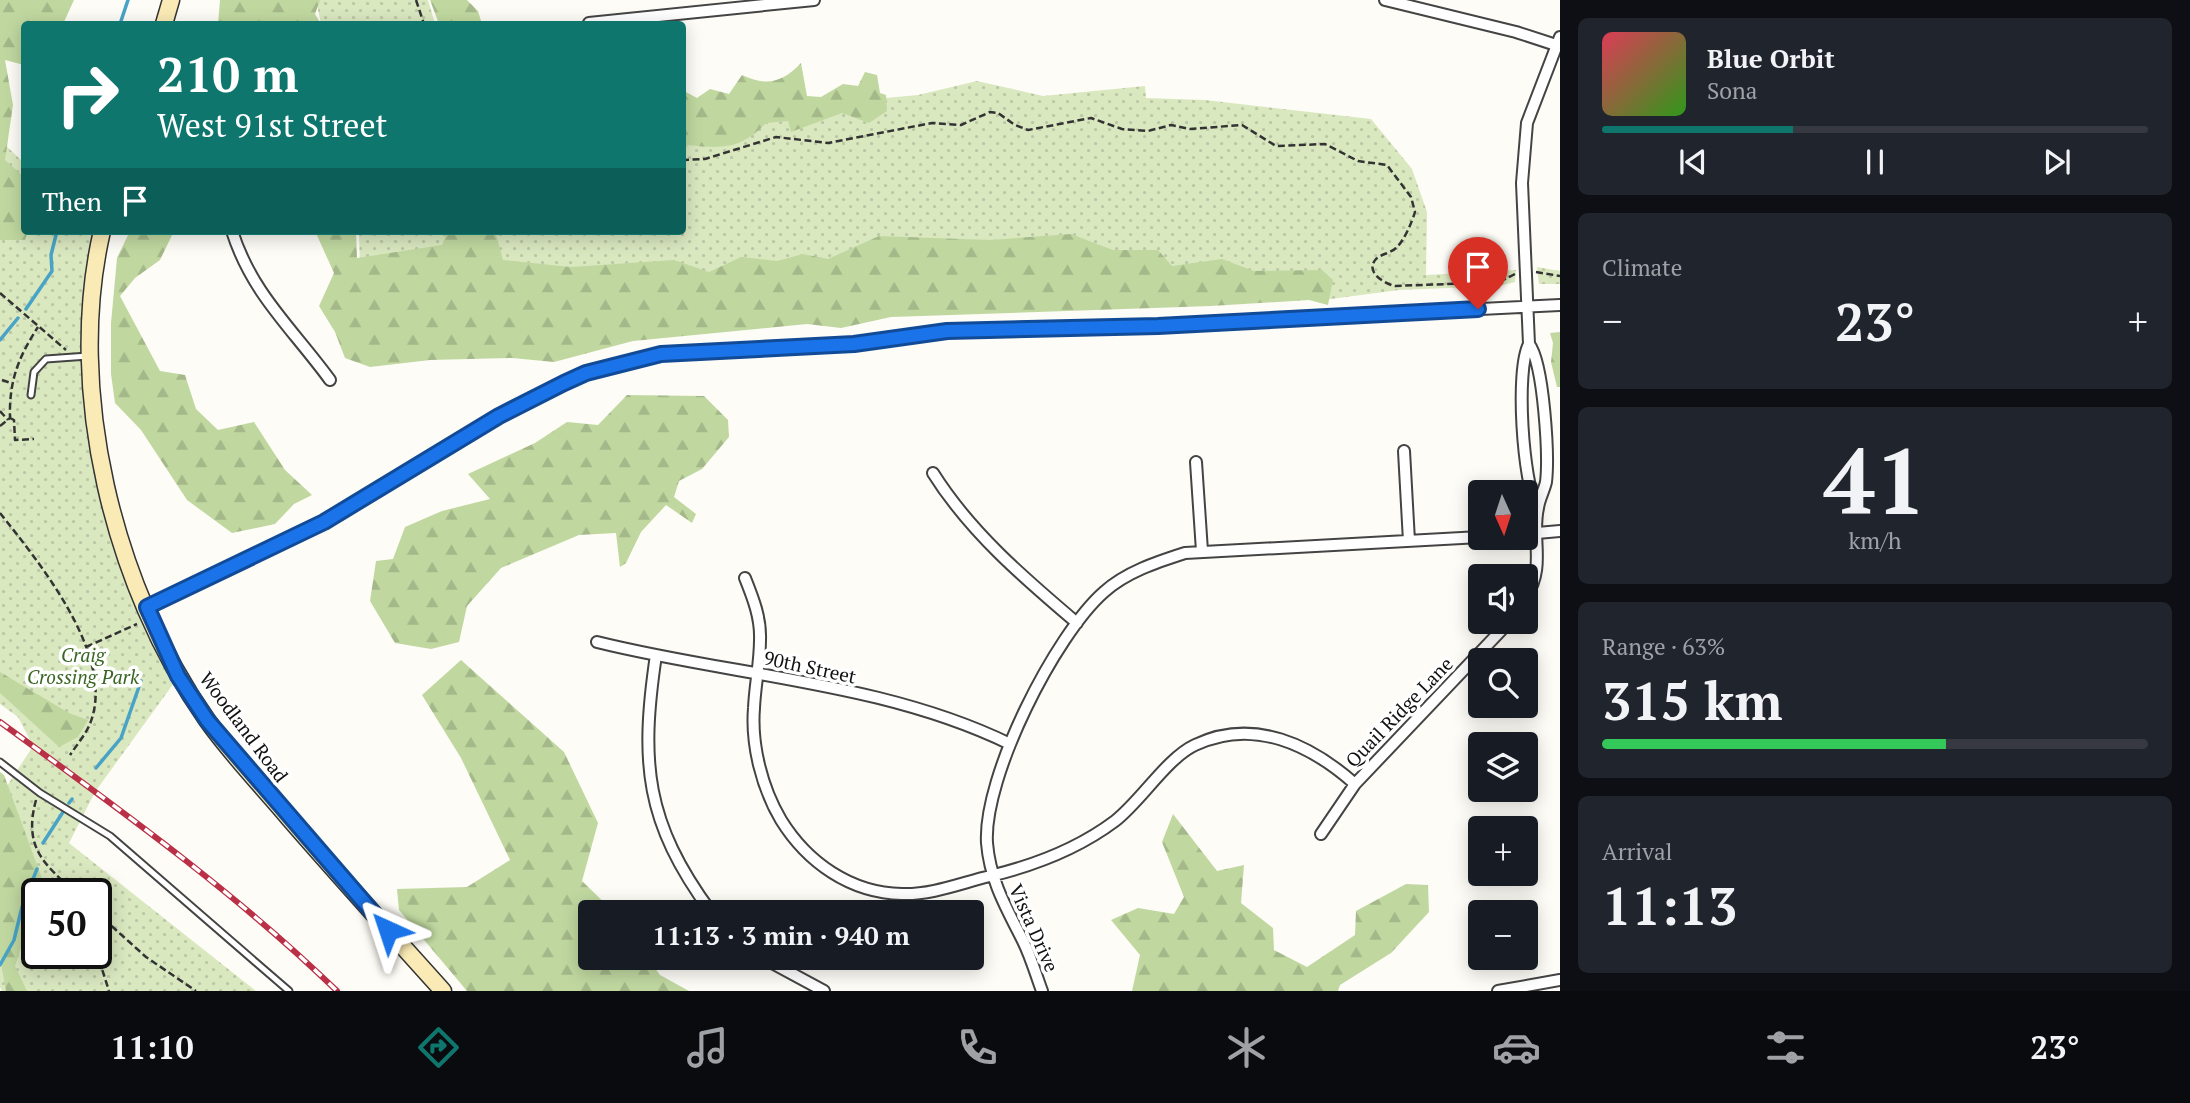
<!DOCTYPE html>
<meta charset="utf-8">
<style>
:root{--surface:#171b24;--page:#20242c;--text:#f1f3f6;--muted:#9ea1a6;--line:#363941;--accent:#0f766e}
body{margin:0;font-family:"PT Serif",serif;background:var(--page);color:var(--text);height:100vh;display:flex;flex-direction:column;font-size:26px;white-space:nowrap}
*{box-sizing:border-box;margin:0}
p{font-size:23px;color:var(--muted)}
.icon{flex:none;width:38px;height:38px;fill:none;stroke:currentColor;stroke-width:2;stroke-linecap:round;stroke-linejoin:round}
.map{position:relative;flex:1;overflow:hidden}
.side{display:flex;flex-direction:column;gap:18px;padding:18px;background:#0d0f14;width:630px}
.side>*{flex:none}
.hud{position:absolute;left:21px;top:21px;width:665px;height:214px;border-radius:7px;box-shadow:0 4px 18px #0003;background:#0f766e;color:#fff;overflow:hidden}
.needle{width:46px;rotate:177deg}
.fabs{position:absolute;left:1468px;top:480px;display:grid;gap:14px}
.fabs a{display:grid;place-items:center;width:70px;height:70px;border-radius:7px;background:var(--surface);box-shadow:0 4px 18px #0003;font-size:35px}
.speed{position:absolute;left:21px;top:878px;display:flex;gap:14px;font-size:35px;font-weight:700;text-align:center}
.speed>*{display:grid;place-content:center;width:91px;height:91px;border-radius:50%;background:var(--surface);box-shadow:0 4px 18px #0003;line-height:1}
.speed .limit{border:4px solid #111;border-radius:10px;background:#fff;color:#111}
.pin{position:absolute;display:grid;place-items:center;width:60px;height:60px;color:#fff;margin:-72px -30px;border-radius:50% 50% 50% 0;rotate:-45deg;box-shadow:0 0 7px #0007}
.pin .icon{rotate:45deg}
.me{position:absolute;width:77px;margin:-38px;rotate:318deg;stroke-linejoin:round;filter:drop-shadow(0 0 5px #0008)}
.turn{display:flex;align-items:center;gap:24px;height:147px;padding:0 21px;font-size:32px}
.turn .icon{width:91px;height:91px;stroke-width:2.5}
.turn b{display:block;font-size:49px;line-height:60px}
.then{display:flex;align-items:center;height:66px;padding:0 21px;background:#0003;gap:14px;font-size:26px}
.big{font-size:52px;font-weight:700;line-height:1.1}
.side .tile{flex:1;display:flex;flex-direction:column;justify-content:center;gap:10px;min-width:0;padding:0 24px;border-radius:10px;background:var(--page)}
.side .dial{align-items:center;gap:0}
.dial b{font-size:91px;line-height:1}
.song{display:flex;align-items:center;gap:21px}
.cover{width:84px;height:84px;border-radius:10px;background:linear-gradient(135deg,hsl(350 70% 55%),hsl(110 70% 35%))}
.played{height:7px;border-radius:4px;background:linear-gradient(90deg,var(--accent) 35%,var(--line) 35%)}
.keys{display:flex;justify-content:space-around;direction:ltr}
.heat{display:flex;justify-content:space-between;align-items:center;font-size:38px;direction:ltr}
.charge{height:10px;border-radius:5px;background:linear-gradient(90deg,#34c759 63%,var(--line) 0)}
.trip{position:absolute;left:578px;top:900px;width:406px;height:70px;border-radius:7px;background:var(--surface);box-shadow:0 4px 18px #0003;font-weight:700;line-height:70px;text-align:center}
.dock{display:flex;height:112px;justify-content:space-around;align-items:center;background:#090b0e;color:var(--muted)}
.dock .icon{width:49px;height:49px}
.dock .current{color:var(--accent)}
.dock b{font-size:32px;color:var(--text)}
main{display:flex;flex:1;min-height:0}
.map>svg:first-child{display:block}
</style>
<main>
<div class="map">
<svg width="1560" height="991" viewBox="0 0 1560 991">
<defs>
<pattern id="grass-dots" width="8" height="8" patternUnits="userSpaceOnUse" patternTransform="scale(1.75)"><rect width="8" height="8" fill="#dae8c0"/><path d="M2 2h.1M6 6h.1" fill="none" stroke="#bac6a4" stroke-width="1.8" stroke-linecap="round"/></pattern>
<pattern id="forest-firs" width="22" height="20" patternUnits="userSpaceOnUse" patternTransform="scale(1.75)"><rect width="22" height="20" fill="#c0d8a0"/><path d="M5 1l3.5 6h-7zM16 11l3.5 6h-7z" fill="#a4b889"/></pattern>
</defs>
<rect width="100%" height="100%" fill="#fefcf6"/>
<!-- grass -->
<path fill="url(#grass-dots)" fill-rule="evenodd" d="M316 0H428L435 24H321Z
M977 81 1043 96 1145 86 1146 98 1205 100 1371 119 1412 169 1427 212 1426 275 1516 270 1515 282 1499 286 1399 290 1323 300 360 274 359 231H682L683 139 831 103 918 95Z
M0 140 24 163V231H95L93 294 104 480 179 676 95 792 69 843 256 991H2L0 987V787L7 786 33 746 18 717 0 704ZM37 894H96V954H37Z
M1537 267 1560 271V284H1539Z"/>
<!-- forest -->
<path fill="url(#forest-firs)" d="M0 0H74L63 24H24V65L5 60 13 105 5 160 24 177V231H28L25 240H0Z
M220 0H320L315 14 321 24H218Z
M430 0H467L478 11 482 24H439Z
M801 63 807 96 821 97 843 84 858 86 865 72 877 75 880 93 886 95 887 111 869 123 842 113 791 132 788 121 766 123C742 149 722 149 688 145L683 151 684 91 697 98 710 89 729 94 742 75C767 87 783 82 801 63Z
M130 231H174L160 260 135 278 120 296 160 371 185 375 196 409 218 430 254 422 285 470 312 495 294 504 275 524 232 533 187 500 141 430 115 403 111 374V323L117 258Z
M315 231H356L357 258 442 245 448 231H495L503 260 571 267 674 260 709 272 741 257 777 261 803 254 828 259 879 236 990 240 1071 234 1113 250H1158L1172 266 1222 259 1254 271 1322 270 1333 280 1328 305 1309 300 1211 306 891 317 841 328 807 324 633 341 554 362 512 358 430 360 370 367 345 358 335 332 319 306 334 273Z
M1560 332V387H1557L1551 362 1553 343 1550 333Z
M627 395 704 396 728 420 729 437 702 469 679 481 674 497 696 514 692 523 666 505 641 532 626 563 620 567 616 533 579 535 501 568 467 606 459 642 431 649 395 643 370 601 376 561 393 559 405 527 442 511 490 499 468 474 535 443 567 422 598 425Z
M461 660 564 752 598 823 582 881 614 912H590V957H647L660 975 689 991H467L399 910 397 889 467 887 510 860 461 758 422 695Z
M0 672 69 713 88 720 78 737 59 747 0 693Z
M0 772 4 775 43 881 15 966 27 991H6L0 957Z
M1173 814 1217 871 1244 865 1241 903 1273 928 1274 950 1307 967 1355 935 1356 911 1406 884 1428 885 1429 912 1391 953 1340 985 1338 991H1132L1140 955 1111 920 1138 908 1174 914 1184 897 1162 842Z"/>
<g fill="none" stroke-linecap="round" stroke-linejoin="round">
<!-- stream -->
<path stroke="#48a3c6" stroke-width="3.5" d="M120 24 128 0
M26 309 52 271 51 255 57 231
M0 340 18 318
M96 768 121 738 141 681
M69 803 72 799
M43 843 63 812
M0 965 14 940 22 907 37 869"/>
<defs>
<path id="lane" d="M31 395 34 372 46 359 88 356
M0 762 40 793 110 836 289 991"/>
<path id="street" d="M1385 0 1516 32 1556 45
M589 23 814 0
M232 231C252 294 292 328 330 380
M1404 451 1409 541
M1196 462 1202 551
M933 473C970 532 1024 578 1077 623
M1537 509C1523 482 1515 370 1529 344L1522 183 1527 123 1560 37
M1526 534 1560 531
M745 578C753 598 761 618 760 640 760 663 755 685 754 708 751 745 762 788 781 820 807 862 850 893 902 894 932 895 961 883 990 876 1032 866 1079 848 1115 821 1141 801 1167 758 1195 745 1254 717 1311 745 1355 784
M1526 597C1546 566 1531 539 1538 508 1539 499 1544 491 1546 482 1549 456 1544 364 1529 344
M147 607 324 522 499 416 586 373 661 354 854 343 947 331 1158 325 1560 305
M597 642C733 676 883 682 1010 744
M656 655C640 763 645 822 711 912
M1321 834 1355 784 1510 621
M761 957 824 991
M1042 991C1036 975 1031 957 1023 941 1007 909 990 881 987 843 983 777 1055 635 1104 592 1126 572 1157 562 1185 553L1480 537
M1498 991 1560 980"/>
<path id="secondary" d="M164 24 171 0
M102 231C65 390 114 588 207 720 231 754 261 785 288 817 339 876 391 933 443 991"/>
</defs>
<!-- lane casing -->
<use href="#lane" stroke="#444" stroke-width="9"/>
<!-- street casing -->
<use href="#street" stroke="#444" stroke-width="14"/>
<!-- secondary casing -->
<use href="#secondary" stroke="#333" stroke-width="19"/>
<!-- path -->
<path stroke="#333" stroke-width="2.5" stroke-dasharray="7 3.5" stroke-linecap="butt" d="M416 0 424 24
M682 160 705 159 776 137 828 143 932 123 961 125 990 112 998 113 1015 125 1028 130 1091 118 1122 129 1148 131 1171 125 1190 129 1242 125 1276 146 1325 144 1358 161 1387 165 1411 197 1415 212C1412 222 1404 241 1396 248 1391 253 1381 254 1376 259 1364 272 1385 284 1395 286L1499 282 1515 274
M1536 272 1560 276
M0 293 66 350
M2 380 11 383
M0 411 8 420
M10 418 14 420 15 440 34 439
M0 426 10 418C9 381 18 358 38 327
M0 513C38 561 113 652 92 718 88 732 78 743 70 755
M86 647 137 624
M36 800C23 848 44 864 77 894
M96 912 146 957 196 991
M96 950 109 991"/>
<!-- lane -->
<use href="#lane" stroke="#fff" stroke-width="5"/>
<!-- street -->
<use href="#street" stroke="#fff" stroke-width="10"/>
<!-- secondary -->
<use href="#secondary" stroke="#faeab5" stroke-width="16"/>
<defs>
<path id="rail" d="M0 722C116 807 234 891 337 991"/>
</defs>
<!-- rail casing -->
<use href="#rail" stroke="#ba3047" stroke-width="6"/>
<!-- rail -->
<use href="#rail" stroke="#fff" stroke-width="3.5" stroke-dasharray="10" stroke-linecap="butt"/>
</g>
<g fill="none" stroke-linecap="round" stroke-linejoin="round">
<defs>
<path id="route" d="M388 930 207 720 178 676 147 607 324 522 499 416 564 383 586 373 661 354 854 344 947 331 1158 326 1478 309"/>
</defs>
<!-- route casing -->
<use href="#route" stroke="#114b97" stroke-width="18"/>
<!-- route -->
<use href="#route" stroke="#1a73e8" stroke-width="12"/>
</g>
<g text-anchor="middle" stroke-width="7" stroke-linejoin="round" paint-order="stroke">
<!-- park labels -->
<g font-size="19" font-style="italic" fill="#3a6624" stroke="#fff">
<text x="83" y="662">Craig<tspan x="83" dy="22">Crossing Park</tspan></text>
</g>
<!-- street labels -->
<g font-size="19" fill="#111" stroke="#fff">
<text transform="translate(810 667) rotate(12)" y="7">90th Street</text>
<text transform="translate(1399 712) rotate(-46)" y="7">Quail Ridge Lane</text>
<text transform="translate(244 727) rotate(53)" y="7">Woodland Road</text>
<text transform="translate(1034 928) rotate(66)" y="7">Vista Drive</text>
</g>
</g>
</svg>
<div class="fabs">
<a><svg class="needle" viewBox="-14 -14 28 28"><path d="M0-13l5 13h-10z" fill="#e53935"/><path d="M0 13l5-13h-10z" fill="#9ea1a6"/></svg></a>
<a><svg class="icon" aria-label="sound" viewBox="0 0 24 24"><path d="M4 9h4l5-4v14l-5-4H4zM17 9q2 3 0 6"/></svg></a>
<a><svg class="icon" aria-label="search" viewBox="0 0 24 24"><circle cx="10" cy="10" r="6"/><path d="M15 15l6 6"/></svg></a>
<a><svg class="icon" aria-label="layers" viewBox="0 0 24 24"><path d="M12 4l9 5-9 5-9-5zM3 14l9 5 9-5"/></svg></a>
<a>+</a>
<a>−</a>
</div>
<div class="speed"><div class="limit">50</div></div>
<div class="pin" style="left:1478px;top:309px;background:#d93025"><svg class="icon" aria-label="arrive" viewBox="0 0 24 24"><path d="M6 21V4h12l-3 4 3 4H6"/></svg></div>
<svg class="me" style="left:388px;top:930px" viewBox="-20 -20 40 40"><path d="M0-17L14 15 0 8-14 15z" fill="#1a73e8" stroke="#fff" stroke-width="4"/></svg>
<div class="trip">11:13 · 3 min · 940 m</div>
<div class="hud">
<div class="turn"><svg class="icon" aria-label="right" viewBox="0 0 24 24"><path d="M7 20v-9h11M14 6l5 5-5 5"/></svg><div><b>210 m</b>West 91st Street</div></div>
<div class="then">Then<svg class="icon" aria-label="arrive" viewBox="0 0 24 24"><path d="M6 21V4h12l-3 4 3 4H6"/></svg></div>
</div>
</div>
<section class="side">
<div class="tile">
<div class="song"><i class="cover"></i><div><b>Blue Orbit</b><p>Sona</p></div></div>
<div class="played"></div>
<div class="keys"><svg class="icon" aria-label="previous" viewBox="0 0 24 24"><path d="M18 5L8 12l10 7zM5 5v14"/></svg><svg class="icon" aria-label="pause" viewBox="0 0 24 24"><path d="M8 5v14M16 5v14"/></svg><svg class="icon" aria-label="next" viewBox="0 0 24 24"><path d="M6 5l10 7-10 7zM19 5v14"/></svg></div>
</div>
<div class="tile"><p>Climate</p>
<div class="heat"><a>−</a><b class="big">23°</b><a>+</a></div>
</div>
<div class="tile dial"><b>41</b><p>km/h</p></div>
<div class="tile"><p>Range · 63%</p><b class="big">315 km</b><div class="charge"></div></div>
<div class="tile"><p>Arrival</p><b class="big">11:13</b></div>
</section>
</main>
<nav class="dock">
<b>11:10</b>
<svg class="icon current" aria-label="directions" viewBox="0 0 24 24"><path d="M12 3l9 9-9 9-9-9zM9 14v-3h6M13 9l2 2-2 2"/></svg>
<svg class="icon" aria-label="music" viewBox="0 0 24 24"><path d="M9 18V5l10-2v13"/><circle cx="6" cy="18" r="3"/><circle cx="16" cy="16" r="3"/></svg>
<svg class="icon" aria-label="phone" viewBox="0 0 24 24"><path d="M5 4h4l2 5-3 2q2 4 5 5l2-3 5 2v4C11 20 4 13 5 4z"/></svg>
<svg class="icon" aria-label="climate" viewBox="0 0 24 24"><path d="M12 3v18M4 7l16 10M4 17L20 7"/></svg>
<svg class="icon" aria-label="car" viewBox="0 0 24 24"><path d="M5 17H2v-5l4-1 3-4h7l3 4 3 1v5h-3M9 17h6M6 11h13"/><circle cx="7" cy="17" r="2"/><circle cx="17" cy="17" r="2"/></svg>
<svg class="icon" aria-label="filters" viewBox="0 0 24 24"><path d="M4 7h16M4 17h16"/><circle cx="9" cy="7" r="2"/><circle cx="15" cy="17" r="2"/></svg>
<b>23°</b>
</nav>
